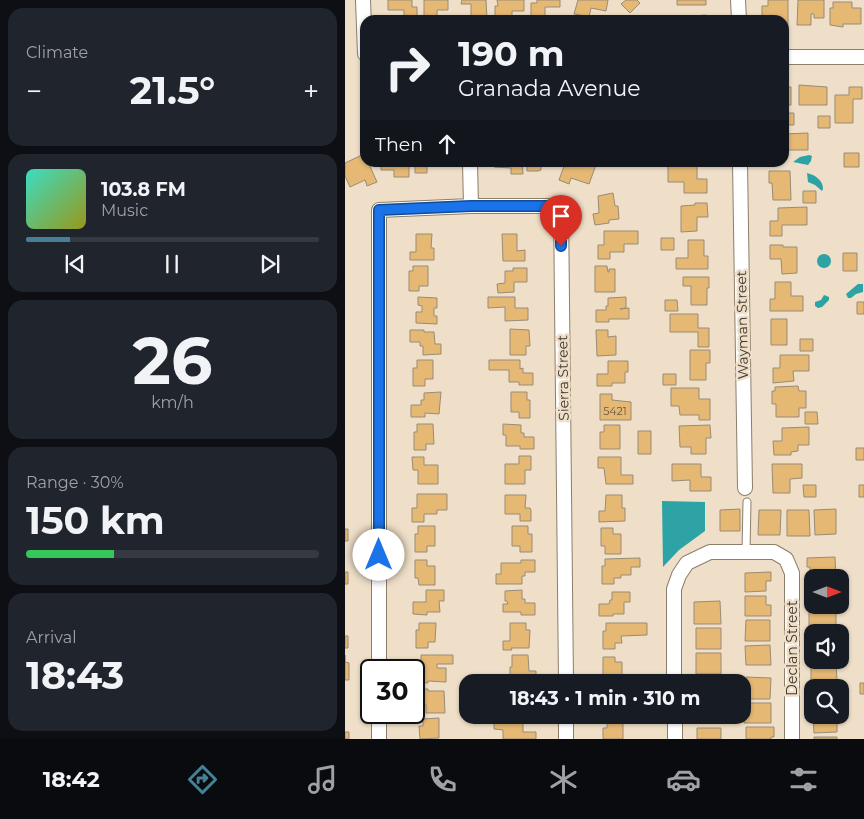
<!DOCTYPE html>
<meta charset="utf-8">
<style>
:root{--surface:#171b24;--page:#20242c;--text:#f1f3f6;--muted:#9ea1a6;--line:#363941;--accent:#448197}
body{margin:0;font-family:Montserrat,sans-serif;background:var(--page);color:var(--text);height:100vh;display:flex;flex-direction:column;font-size:19px;white-space:nowrap}
*{box-sizing:border-box;margin:0}
p{font-size:16px;color:var(--muted)}
.icon{flex:none;width:28px;height:28px;fill:none;stroke:currentColor;stroke-width:2;stroke-linecap:round;stroke-linejoin:round}
.map{position:relative;flex:1;overflow:hidden}
.panel{display:flex;flex-direction:column;gap:8px;padding:8px;background:#0d0f14;width:345px}
.panel>*{flex:none}
.banner{position:absolute;left:15px;top:15px;width:429px;height:152px;border-radius:15px;box-shadow:0 1px 4px #0004;background:#171b24;color:var(--text);overflow:hidden}
.needle{width:32px;rotate:90deg}
.fabs{position:absolute;left:459px;top:569px;display:grid;gap:10px}
.fabs a{display:grid;place-items:center;width:45px;height:45px;border-radius:10px;background:var(--surface);box-shadow:0 1px 4px #0004;font-size:25px}
.speed{position:absolute;left:15px;top:659px;display:flex;gap:10px;font-size:25px;font-weight:700;text-align:center}
.speed>*{display:grid;place-content:center;width:65px;height:65px;border-radius:50%;background:var(--surface);box-shadow:0 1px 4px #0004;line-height:1}
.speed .limit{border:2px solid #111;border-radius:8px;background:#fff;color:#111}
.pin{position:absolute;display:grid;place-items:center;width:42px;height:42px;color:#fff;margin:-51px -21px;border-radius:50% 50% 50% 0;rotate:-45deg;box-shadow:0 0 5px #0007}
.pin .icon{rotate:45deg}
.me{position:absolute;width:55px;margin:-28px;rotate:0deg;stroke-linejoin:round;filter:drop-shadow(0 0 4px #0008)}
.turn{display:flex;align-items:center;gap:18px;height:105px;padding:0 15px;font-size:22px}
.turn .icon{width:65px;height:65px;stroke-width:2.5}
.turn b{display:block;font-size:35px;line-height:42px}
.then{display:flex;align-items:center;height:48px;padding:0 15px;background:#0003;gap:10px;font-size:19px}
.big{font-size:38px;font-weight:700;line-height:1.1}
.panel .widget{flex:1;display:flex;flex-direction:column;justify-content:center;gap:8px;min-width:0;padding:0 18px;border-radius:15px;background:var(--page)}
.panel .dial{align-items:center;gap:0}
.dial b{font-size:65px;line-height:1}
.song{display:flex;align-items:center;gap:15px}
.cover{width:60px;height:60px;border-radius:8px;background:linear-gradient(135deg,hsl(170 70% 55%),hsl(60 70% 35%))}
.played{height:5px;border-radius:2px;background:linear-gradient(90deg,var(--accent) 15%,var(--line) 15%)}
.keys{display:flex;justify-content:space-around;direction:ltr}
.heat{display:flex;justify-content:space-between;align-items:center;font-size:28px;direction:ltr}
.charge{height:8px;border-radius:4px;background:linear-gradient(90deg,#34c759 30%,var(--line) 0)}
.trip{position:absolute;left:114px;top:674px;width:292px;height:50px;border-radius:15px;background:var(--surface);box-shadow:0 1px 4px #0004;font-weight:700;line-height:50px;text-align:center}
.menu{display:flex;height:80px;justify-content:space-around;align-items:center;background:#090b0e;color:var(--muted)}
.menu .icon{width:35px;height:35px}
.menu .on{color:var(--accent)}
.menu b{font-size:22px;color:var(--text)}
main{display:flex;flex:1;min-height:0}
.map>svg:first-child{display:block}
</style>
<main>
<section class="panel">
<div class="widget"><p>Climate</p>
<div class="heat"><a>−</a><b class="big">21.5°</b><a>+</a></div>
</div>
<div class="widget">
<div class="song"><i class="cover"></i><div><b>103.8 FM</b><p>Music</p></div></div>
<div class="played"></div>
<div class="keys"><svg class="icon" aria-label="previous" viewBox="0 0 24 24"><path d="M18 5L8 12l10 7zM5 5v14"/></svg><svg class="icon" aria-label="pause" viewBox="0 0 24 24"><path d="M8 5v14M16 5v14"/></svg><svg class="icon" aria-label="next" viewBox="0 0 24 24"><path d="M6 5l10 7-10 7zM19 5v14"/></svg></div>
</div>
<div class="widget dial"><b>26</b><p>km/h</p></div>
<div class="widget"><p>Range · 30%</p><b class="big">150 km</b><div class="charge"></div></div>
<div class="widget"><p>Arrival</p><b class="big">18:43</b></div>
</section>
<div class="map">
<svg width="519" height="739" viewBox="0 0 519 739">
<rect width="100%" height="100%" fill="#efdfc8"/>
<!-- water -->
<path fill="#2da3a5" d="M464 155 467 156 466 161 463 165 448 162 455 157Z
M462 173C470 175 478 180 478 189L477 191 470 185 463 182Z
M472 261a7 7 0 1 1 14 0a7 7 0 1 1-14 0Z
M513 284H518V292L511 294 506 298H503L501 294Z
M479 295 484 297V300L477 307 473 308 470 306V302L476 300Z
M317 501 360 502V531L334 550 318 567Z"/>
<!-- building -->
<path fill="#e5b874" stroke="#998b76" d="M43 0H67V7H72V20H59V10H43Z
M79 0H103V10H92V20H79Z
M141 0 142 20H126V4H116L117 0Z
M152 0H179V11H167V19L150 20V6H153Z
M192 0H215V7H200V18H186V3H192Z
M233 0H263L261 11 246 8 244 17 229 14Z
M281 0H292L295 3 285 13 276 4Z
M332 0H361V5H332Z
M423 0H443V27H439V20H417V6H423Z
M453 0H479V18H469V14H466V25H452Z
M488 2H507V8H516V24H498V27L485 25V8H488Z
M361 15V20H349V16Z
M454 85 482 87V105H454Z
M439 87H446V105H439Z
M504 87H517V99H508V123H490V95H504Z
M439 113H449V125H439Z
M473 116H485V128H473Z
M463 133V150H439V134Z
M499 153H514V167H499Z
M19 154 20 162H23L32 182 22 186 20 180 5 187 0 176V163Z
M36 162H64V177H49V170H36Z
M70 162H95V166H82V173H70Z
M149 162H177L178 174H166V168L149 167Z
M182 162H209V166H196V170L193 171H182Z
M223 162H252L244 184 226 178 224 184 214 180 219 166 221 167Z
M352 165V179H362V193H339V182H323V166Z
M424 171H445L446 200H428L427 183H424Z
M458 191H471V203H458Z
M268 193 270 206H273L274 219 264 220V223L250 225 248 214 254 213 253 196Z
M350 203H362L363 217H352V231L336 232V206L350 205Z
M462 207V225H437V236H425V221H433V208Z
M259 231H293V244H279V252H265V259H253V245H259Z
M71 234H87L86 248H89V260H65V252H71Z
M157 234H172V251L180 250V261H158Z
M316 238H329V250H316Z
M343 240H359V256H363V269H331V258H343Z
M425 245H438V247H452V273L437 274 436 259H425Z
M498 253H512V271H498Z
M68 266H83V286H74V291H64V271H68Z
M250 266H262L263 272H264V269H270V292H250Z
M168 268H182V282H169V292L153 293 152 284 160 283V271H168Z
M338 277H364V288H362V305H346V286H338Z
M430 282H446V296H458V311H425V299H430Z
M73 297 92 298V308H89V316H92V324L71 323V312H77V306L73 305Z
M143 297H170V308H183V320L160 321V307L143 308Z
M281 297V308L275 309 284 308V319H264V322H251V310H261V306H263V298Z
M320 300H332L333 311H320Z
M512 302H519V314H512Z
M325 314H353V328H364V347H353V332H325Z
M426 319H442V345H426Z
M165 329 184 330 185 346H181V355H165Z
M65 330H79V332H89L90 344H96V354L78 355V346H75V342H65Z
M251 330H263V337L271 336V355L252 356Z
M455 339H468V351H455Z
M345 350H365V363H361V380H345Z
M435 355H464V371H448L449 381 428 383V368H435Z
M72 360H88V379H80V386H68V368H72Z
M144 360H175V369L178 368V373H188V385H174V382H164V370H144Z
M263 361H283V372H280V383H267V386H252V374H263Z
M318 374H331V385H318Z
M453 386 454 391H461V408H454V417H431V404H427V391H430V387Z
M326 388H354V399H365V420H354V415H335L334 406H326Z
M96 392 94 414 80 413V417H66V405H76V400H79V393Z
M166 392H182V400H185V418H174V412H166Z
M255 394H267V400L286 402V420H255Z
M460 412H472L473 424H460Z
M72 424H88L89 444H81V450H69V432H72Z
M158 424 176 425V433H179V437H189V449H175V446H161V435H158Z
M259 425H275V449H255V432H259Z
M365 425 366 438H361V454H346V447H335L334 426Z
M464 427V445H453V451L446 452V455H429L428 441H437V428Z
M293 431H306V454H293Z
M511 448H519V460H511Z
M174 456H186V470H180V484H160V464H174Z
M67 457H79V465H93V484H73V470H68Z
M253 457H276V475H288V484H261L259 468H253Z
M327 464H356V477H366V491H345V480L327 481Z
M427 464H457V478L445 479V493H428Z
M458 485H471V497H459Z
M514 485H519V497H514Z
M72 494H102V510H92V514H79V522H67V508H72Z
M160 495H181L180 508H185L186 510V521H175V514H160Z
M261 495H277V508H280V521L254 522V511H260Z
M395 509V531H375V510Z
M491 509V534L470 535 469 510Z
M414 510H436L435 535H413Z
M442 510H464L465 536H442Z
M73 526H90V546H82V552H70V534H73Z
M167 526H183V534H187V552H175V546H167Z
M256 528H268V534H276V554H260V546H256Z
M0 529H3V541H0Z
M490 557 491 578H468V580H465V567H462V558Z
M295 558V567H286V575H276V578H269V584H257V566H260V559Z
M70 560H82V566H90V585H74L73 578H70Z
M176 560H190V572H180V576H177V584H151V574H156V563H176Z
M0 572H3V584H0Z
M426 572V581H421V591L400 592V573Z
M466 584H468V604H466Z
M81 590H99V601H94L95 612H82V615L68 614V602H81Z
M177 590V599H180V603H190V615H176V612H158V604H163L162 601H160V591Z
M267 592H285V602H279V614H268V616H254V604H264L265 600H267Z
M400 596H421V605H426V616H400Z
M375 601 376 624H349V602Z
M464 608 491 609V631H464Z
M401 620H425V641H400Z
M74 623H91L90 642H83V648H71V630H74Z
M165 623H181V630H185L184 648H166L167 650H158V641H165Z
M261 623H302V635L276 636 277 643H270V649H258V631H261Z
M351 628H376V649H351Z
M0 636H3V648H0Z
M466 636H468V658H466Z
M425 645 426 665H401L400 646Z
M351 653H376V674H351Z
M0 655V662L4 663V680H0Z
M76 655H108V664H92V668H101V682L83 681V683L69 682V671H76Z
M167 655H183L184 671H191V682H165V667H167Z
M258 657H270V662H277V682H261V675H258Z
M466 661H491L492 681 466 682Z
M376 677V682H351V678Z
M401 677 426 678 425 699H401Z
M515 683H519V694H515Z
M465 685H492V688H468V708H465Z
M69 689H83V691H99L100 713H81V705H78V701H69Z
M399 703H426V723H399Z
M352 715H376V723H351Z
M468 715H492V732L469 733Z
M94 718V738L75 739 74 726H78V719Z
M149 719H178V732H191V739H158V730L149 729Z
M262 719H278V739H258V728H262Z
M401 727H429V737H426V739H401Z
M352 728H376V739H352Z
M0 732H4V739H0Z
M469 737H492V739H469Z"/>
<g fill="none" stroke-linecap="round" stroke-linejoin="round">
<defs>
<path id="lane" d="M401 552 402 502"/>
<path id="street" d="M18 0 20 54
M393 0 394 20
M439 57H519
M125 162 126 206
M395 162 400 488
M34 670V210L126 206H216L221 682
M329 682V589L334 575 342 563 365 552H429L441 559 447 573V739
M221 715V739
M330 715V739
M34 739V712"/>
</defs>
<!-- lane casing -->
<use href="#lane" stroke="#8c7e69" stroke-width="9"/>
<!-- street casing -->
<use href="#street" stroke="#8c7e69" stroke-width="16"/>
<!-- lane -->
<use href="#lane" stroke="#fff" stroke-width="7"/>
<!-- street -->
<use href="#street" stroke="#fff" stroke-width="14"/>
</g>
<g fill="none" stroke-linecap="round" stroke-linejoin="round">
<defs>
<path id="route" d="M34 555V210L126 206H216V246"/>
</defs>
<!-- route casing -->
<use href="#route" stroke="#114b97" stroke-width="12"/>
<!-- route -->
<use href="#route" stroke="#1a73e8" stroke-width="9"/>
</g>
<g text-anchor="middle" stroke-width="5" stroke-linejoin="round" paint-order="stroke">
<!-- number labels -->
<g font-size="11" fill="#675740">
<text x="270" y="415">5421</text>
</g>
<!-- street labels -->
<g font-size="14" fill="#3d372e" stroke="#efdfc8">
<text transform="translate(397 325) rotate(-91)" y="5">Wayman Street</text>
<text transform="translate(218 378) rotate(-91)" y="5">Sierra Street</text>
<text transform="translate(447 648) rotate(-90)" y="5">Declan Street</text>
</g>
</g>
</svg>
<div class="fabs">
<a><svg class="needle" viewBox="-14 -14 28 28"><path d="M0-13l5 13h-10z" fill="#e53935"/><path d="M0 13l5-13h-10z" fill="#9ea1a6"/></svg></a>
<a><svg class="icon" aria-label="sound" viewBox="0 0 24 24"><path d="M4 9h4l5-4v14l-5-4H4zM17 9q2 3 0 6"/></svg></a>
<a><svg class="icon" aria-label="search" viewBox="0 0 24 24"><circle cx="10" cy="10" r="6"/><path d="M15 15l6 6"/></svg></a>
</div>
<div class="speed"><div class="limit">30</div></div>
<div class="pin" style="left:216px;top:246px;background:#d93025"><svg class="icon" aria-label="arrive" viewBox="0 0 24 24"><path d="M6 21V4h12l-3 4 3 4H6"/></svg></div>
<svg class="me" style="left:34px;top:555px" viewBox="-20 -20 40 40"><circle r="19" fill="#fff"/><path d="M0-13L10 11 0 6-10 11z" fill="#1a73e8"/></svg>
<div class="trip">18:43 · 1 min · 310 m</div>
<div class="banner">
<div class="turn"><svg class="icon" aria-label="right" viewBox="0 0 24 24"><path d="M7 20v-9h11M14 6l5 5-5 5"/></svg><div><b>190 m</b>Granada Avenue</div></div>
<div class="then">Then<svg class="icon" aria-label="ahead" viewBox="0 0 24 24"><path d="M12 20V5M6 11l6-6 6 6"/></svg></div>
</div>
</div>
</main>
<nav class="menu">
<b>18:42</b>
<svg class="icon on" aria-label="directions" viewBox="0 0 24 24"><path d="M12 3l9 9-9 9-9-9zM9 14v-3h6M13 9l2 2-2 2"/></svg>
<svg class="icon" aria-label="music" viewBox="0 0 24 24"><path d="M9 18V5l10-2v13"/><circle cx="6" cy="18" r="3"/><circle cx="16" cy="16" r="3"/></svg>
<svg class="icon" aria-label="phone" viewBox="0 0 24 24"><path d="M5 4h4l2 5-3 2q2 4 5 5l2-3 5 2v4C11 20 4 13 5 4z"/></svg>
<svg class="icon" aria-label="climate" viewBox="0 0 24 24"><path d="M12 3v18M4 7l16 10M4 17L20 7"/></svg>
<svg class="icon" aria-label="car" viewBox="0 0 24 24"><path d="M5 17H2v-5l4-1 3-4h7l3 4 3 1v5h-3M9 17h6M6 11h13"/><circle cx="7" cy="17" r="2"/><circle cx="17" cy="17" r="2"/></svg>
<svg class="icon" aria-label="filters" viewBox="0 0 24 24"><path d="M4 7h16M4 17h16"/><circle cx="9" cy="7" r="2"/><circle cx="15" cy="17" r="2"/></svg>
</nav>
